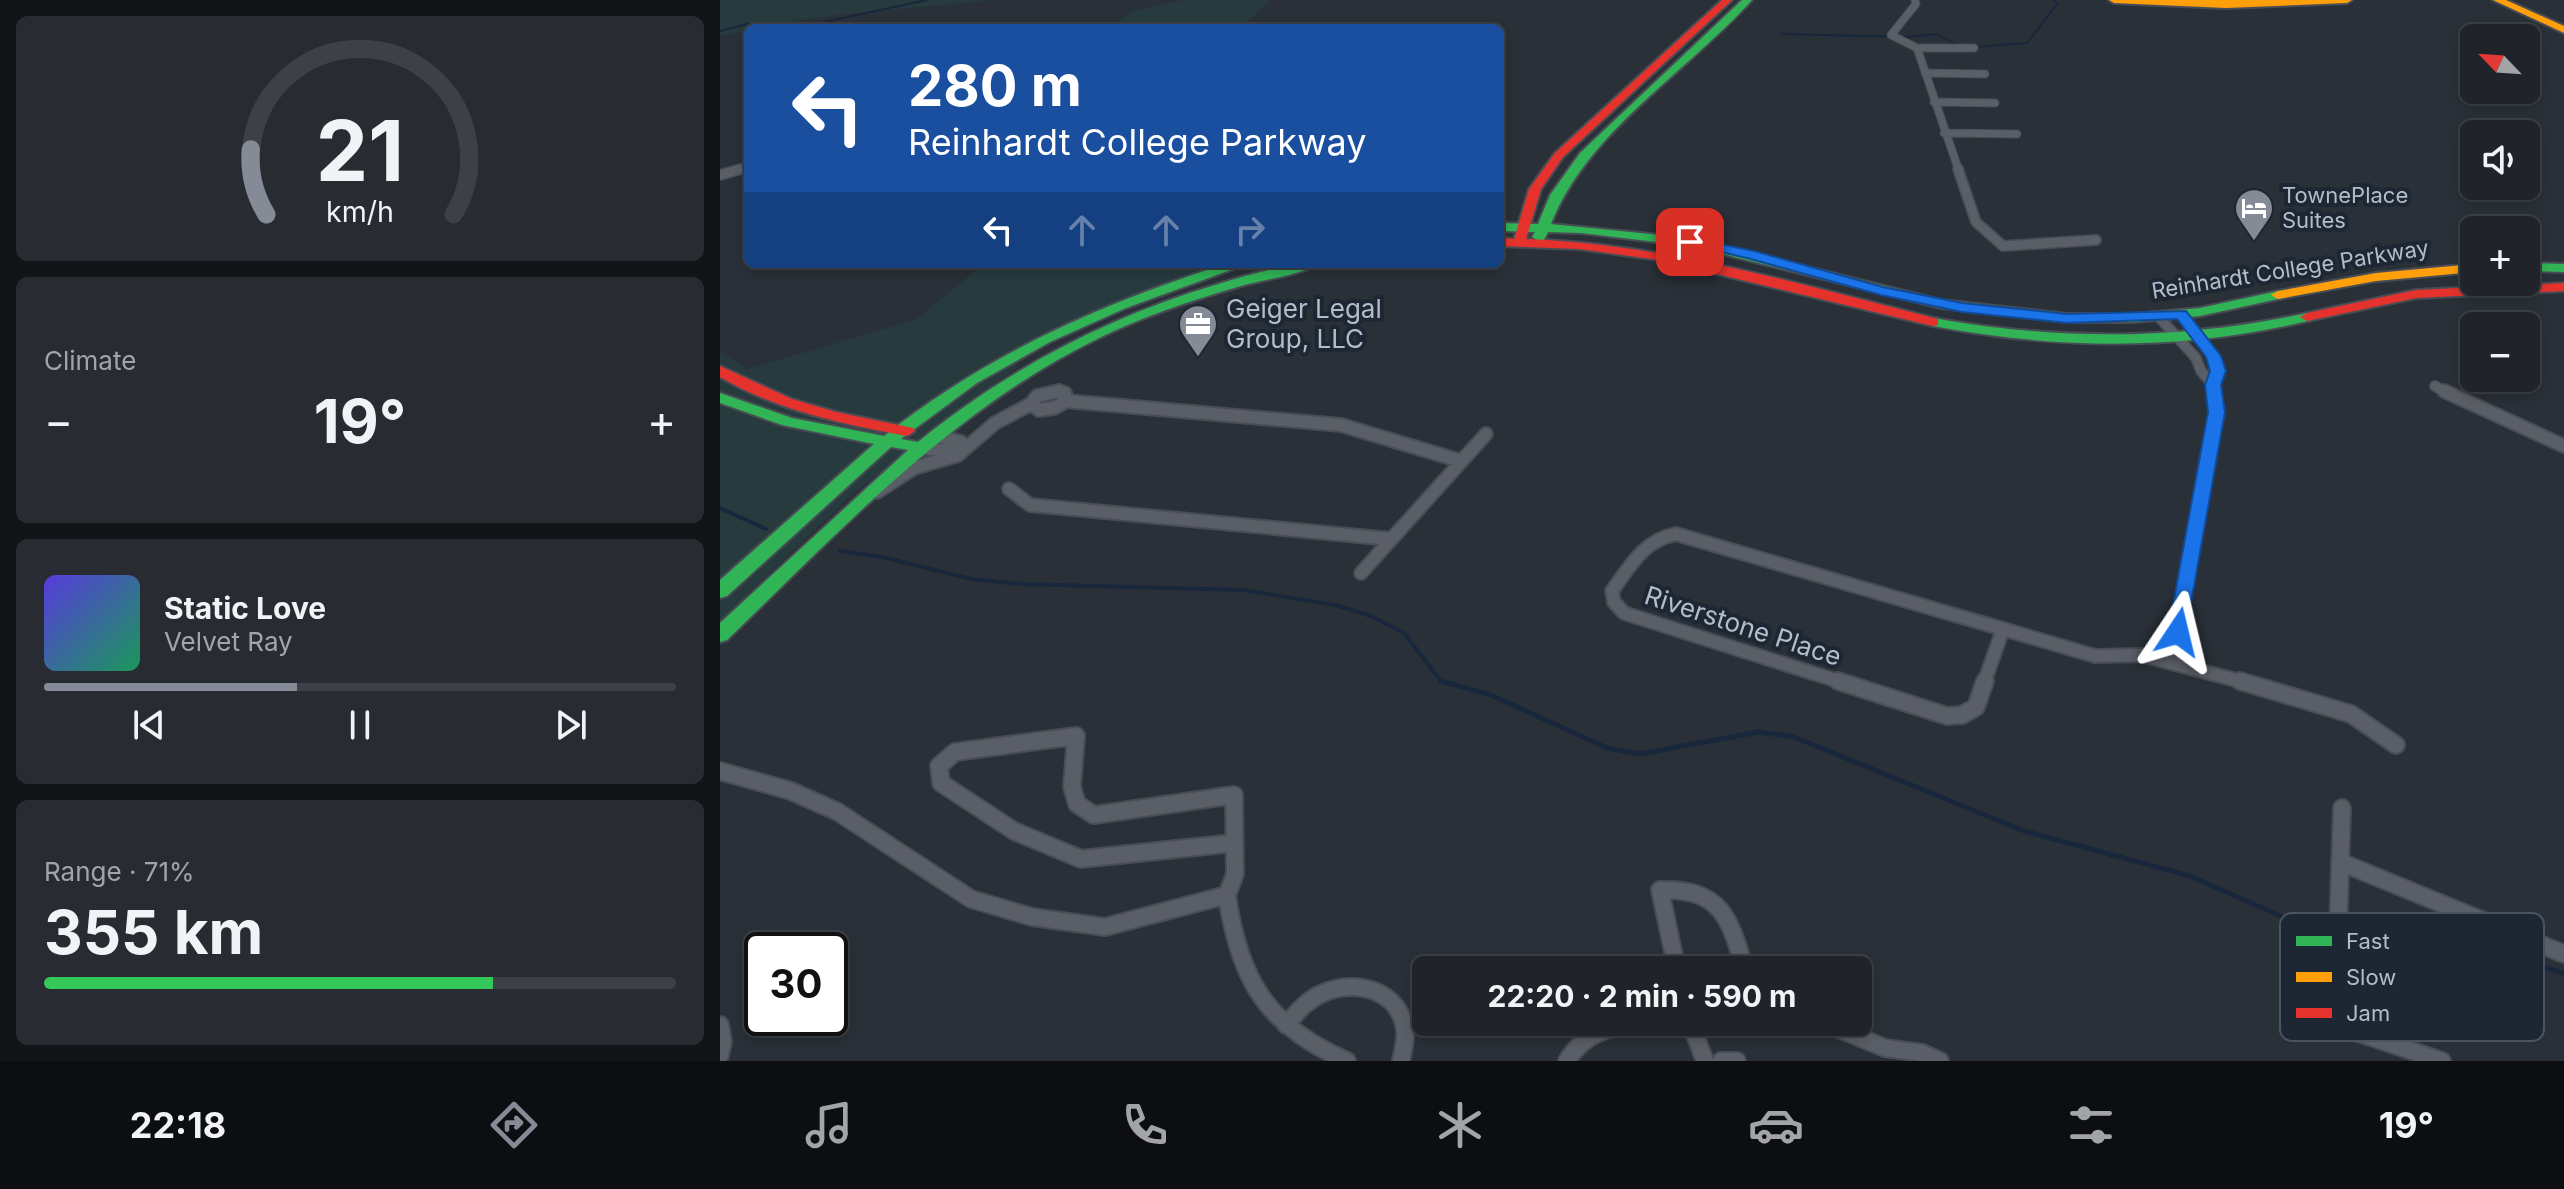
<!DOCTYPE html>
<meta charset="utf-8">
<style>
:root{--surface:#20242a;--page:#282c32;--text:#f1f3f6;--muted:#a2a4a8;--line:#3d4147;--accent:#848b96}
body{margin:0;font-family:Inter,sans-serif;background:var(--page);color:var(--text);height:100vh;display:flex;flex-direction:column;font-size:30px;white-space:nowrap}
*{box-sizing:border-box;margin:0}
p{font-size:26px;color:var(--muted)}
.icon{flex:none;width:44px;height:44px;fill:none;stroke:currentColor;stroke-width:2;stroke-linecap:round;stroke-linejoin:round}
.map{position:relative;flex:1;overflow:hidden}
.details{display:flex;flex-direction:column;gap:16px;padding:16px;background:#121417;width:720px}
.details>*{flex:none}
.guide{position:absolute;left:24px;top:24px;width:760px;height:244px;border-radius:12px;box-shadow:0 4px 12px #0003,0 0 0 2px var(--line);background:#1a4fa0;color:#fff;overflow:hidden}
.needle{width:52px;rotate:295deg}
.tools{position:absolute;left:1740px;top:24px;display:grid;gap:16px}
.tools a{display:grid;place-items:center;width:80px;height:80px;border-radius:12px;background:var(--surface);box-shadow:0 4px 12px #0003,0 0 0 2px var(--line);font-size:40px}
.speed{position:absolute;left:24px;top:932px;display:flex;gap:16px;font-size:40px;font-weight:700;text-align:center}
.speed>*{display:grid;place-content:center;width:104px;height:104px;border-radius:50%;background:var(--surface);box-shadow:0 4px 12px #0003,0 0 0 2px var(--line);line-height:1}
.speed .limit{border:4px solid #111;border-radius:12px;background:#fff;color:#111}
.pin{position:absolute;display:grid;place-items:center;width:68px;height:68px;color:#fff;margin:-34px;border-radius:16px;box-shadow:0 4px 12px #0006}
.me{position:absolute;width:88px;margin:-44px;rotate:10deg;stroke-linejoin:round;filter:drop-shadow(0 0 6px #0008)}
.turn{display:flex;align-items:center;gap:28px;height:168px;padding:0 32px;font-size:36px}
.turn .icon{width:104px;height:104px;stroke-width:2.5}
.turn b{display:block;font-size:56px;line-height:68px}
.lanes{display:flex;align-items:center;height:76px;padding:0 32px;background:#0003;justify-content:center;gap:40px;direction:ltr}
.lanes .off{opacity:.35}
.big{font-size:60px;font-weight:700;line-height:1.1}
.details .widget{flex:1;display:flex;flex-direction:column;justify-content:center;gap:12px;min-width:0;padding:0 28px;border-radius:12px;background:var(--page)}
.details .dial{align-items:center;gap:0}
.dial svg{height:208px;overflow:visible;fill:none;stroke:var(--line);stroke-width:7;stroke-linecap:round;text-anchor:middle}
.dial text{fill:var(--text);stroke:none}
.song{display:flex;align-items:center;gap:24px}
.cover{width:96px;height:96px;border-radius:12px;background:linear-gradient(135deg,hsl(250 70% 55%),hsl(150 70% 35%))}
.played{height:8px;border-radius:4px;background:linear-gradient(90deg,var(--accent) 40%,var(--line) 40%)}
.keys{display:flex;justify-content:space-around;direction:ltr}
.heat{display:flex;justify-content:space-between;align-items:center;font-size:44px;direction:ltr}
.charge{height:12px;border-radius:6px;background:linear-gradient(90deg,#34c759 71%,var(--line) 0)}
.trip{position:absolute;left:692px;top:956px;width:460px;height:80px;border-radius:12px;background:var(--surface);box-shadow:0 4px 12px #0003,0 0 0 2px var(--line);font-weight:700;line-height:80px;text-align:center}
.tab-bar{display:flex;height:128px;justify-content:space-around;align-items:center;background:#0d0e11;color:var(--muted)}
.tab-bar .icon{width:56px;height:56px}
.tab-bar .on{color:var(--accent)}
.tab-bar b{font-size:36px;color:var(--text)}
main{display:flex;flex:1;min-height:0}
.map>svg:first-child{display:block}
</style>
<main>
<section class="details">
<div class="widget dial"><svg viewBox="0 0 100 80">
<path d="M14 69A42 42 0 1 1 86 69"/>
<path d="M14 69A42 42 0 0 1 8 44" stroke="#848b96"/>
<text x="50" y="56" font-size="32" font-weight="700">21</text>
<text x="50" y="72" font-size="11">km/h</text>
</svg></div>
<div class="widget"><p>Climate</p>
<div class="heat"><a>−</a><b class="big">19°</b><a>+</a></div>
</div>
<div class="widget">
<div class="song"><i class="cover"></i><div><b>Static Love</b><p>Velvet Ray</p></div></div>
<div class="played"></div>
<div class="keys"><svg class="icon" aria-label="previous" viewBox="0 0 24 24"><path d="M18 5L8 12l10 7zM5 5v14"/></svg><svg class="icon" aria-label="pause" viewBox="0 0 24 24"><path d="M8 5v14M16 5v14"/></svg><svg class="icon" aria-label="next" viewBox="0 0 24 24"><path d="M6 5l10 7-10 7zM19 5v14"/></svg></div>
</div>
<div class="widget"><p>Range · 71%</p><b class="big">355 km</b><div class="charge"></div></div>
</section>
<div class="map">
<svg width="1844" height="1061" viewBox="0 0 1844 1061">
<rect width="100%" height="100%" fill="#2a3038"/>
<!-- green -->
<path fill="#273a3e" d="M0 0H276L124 14 28 28V31L0 36Z
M462 0H550L521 28H388L415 11Z
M279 264H483L485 275 380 312 300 351 296 368 135 492 0 621V352L27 369 195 320 254 272Z"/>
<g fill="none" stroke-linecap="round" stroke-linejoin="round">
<!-- stream-far2 -->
<path stroke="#19273c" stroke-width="2" d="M0 31 27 24 81 27 207 0
M1062 34 1188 37 1217 34 1236 45
M1253 47 1307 43 1337 4 1334 0"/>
<!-- stream-far1 -->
<path stroke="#19273c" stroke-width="4" d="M0 508 46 529
M120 551 162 557 251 579 301 584 523 590 615 605 651 616 684 633 721 681 728 683"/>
<!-- stream -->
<path stroke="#19273c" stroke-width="5" d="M721 681 771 695 887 748 920 754 1038 732 1074 737 1304 831 1470 876 1592 930
M1635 943C1674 961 1716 981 1760 978 1771 977 1779 970 1789 967 1806 962 1828 967 1844 974"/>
<defs>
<path id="street-far3" d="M1195 0 1196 4 1171 35 1197 48 1239 171
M1197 48H1254
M1205 73 1265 74
M1214 102 1275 103
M1224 133 1297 134
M14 171 28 167"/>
<path id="street-far2" d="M1238 169 1256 222 1283 246 1376 240
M0 175 21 169
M1438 316 1476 358 1481 371 1493 385C1500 355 1479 336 1461 314
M1493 385 1494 393
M1715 386 1727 393
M330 393H345"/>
<path id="street-far1" d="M339 391 317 396 311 404 319 410 334 408 346 401 345 393 339 391
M1724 391 1844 446
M346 401 621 425 741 461
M203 448 229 451 246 448 241 442 217 436
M289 489 310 505 671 539
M157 492 194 468 238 455 275 423 311 404
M641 573 766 434
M1283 629 1375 656 1421 655 1527 683
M1452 661 1496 412 1494 391
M1124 683 904 613 894 602 892 591C910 566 924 540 956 534L1283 629
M1264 683 1283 629"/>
<path id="street" d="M1118 681 1227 716 1242 715 1256 707 1265 681
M1520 681 1631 714 1676 745
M0 771 71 791 118 812 251 899 312 917 385 927 507 895 515 874 514 795 374 815 357 804 352 787 356 736 235 752 219 766 221 783 294 831 361 859 514 843
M1622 808 1615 1025 1722 1061
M1620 862 1844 954
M507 895C519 980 547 1026 627 1061
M957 970 940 890C1001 888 1010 918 1025 970
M970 1022 985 1061
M1102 1022 1165 1048 1202 1053 1220 1061
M0 1025 3 1042 0 1055
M566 1025C577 1012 587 1000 603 993 637 978 680 991 685 1030 686 1040 683 1051 681 1061
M847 1061C864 1033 889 1027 920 1022
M1001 1061H1017"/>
<path id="fast" d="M1022 0H1032C966 73 868 131 831 224L970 238 1221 300 1347 314H1414L1480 308 1558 291 1565 295 1563 298 1480 316 1414 322H1347L1221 308 970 246 861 233 828 232 824 240 819 241 812 237 815 232 780 231V223L818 224 830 195 860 153Z
M1806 263 1844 264V272L1806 271Z
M506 264H527L406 308 330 342 257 383 181 439 198 442C287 370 385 318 495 285 528 275 562 264 597 264 582 275 541 280 521 286 473 300 424 316 379 338 233 409 122 529 7 640L0 642V623L188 450 171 447 7 596 0 598V580L154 444 62 425 0 403V393L72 418 164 436C267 354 382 303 506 264Z
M1587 313 1592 314V320C1466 351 1340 350 1213 326L1206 322 1213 318C1340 341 1461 340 1587 313Z"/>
<path id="slow" d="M1389 0H1632L1627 3 1506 8 1394 3Z
M1773 0H1786L1844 26V33Z
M1754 264V272L1656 281 1558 299 1551 295 1558 291 1656 273Z"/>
<path id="jam" d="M1002 0H1012L843 157 821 189 806 239C946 244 1083 285 1218 319V325L1213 326 939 260 859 249 780 246V238L794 239 809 189 835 153Z
M1844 283V291L1696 298 1587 321 1580 317 1587 313 1696 290Z
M0 366 72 399 116 412 193 428 195 431 187 436C122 424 58 411 0 377Z"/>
</defs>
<!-- street-far3 casing -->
<use href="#street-far3" stroke="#484c55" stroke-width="9"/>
<!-- street-far2 casing -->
<use href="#street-far2" stroke="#484c55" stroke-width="12"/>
<!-- street-far1 casing -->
<use href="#street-far1" stroke="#484c55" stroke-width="16"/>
<!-- street casing -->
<use href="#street" stroke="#484c55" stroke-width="20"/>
<!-- fast casing -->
<use href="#fast" stroke="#484c55" stroke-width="4"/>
<!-- slow casing -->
<use href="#slow" stroke="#484c55" stroke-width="4"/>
<!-- jam casing -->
<use href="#jam" stroke="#484c55" stroke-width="4"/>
<!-- street-far3 -->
<use href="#street-far3" stroke="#5a5e66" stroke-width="7"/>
<!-- street-far2 -->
<use href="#street-far2" stroke="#5a5e66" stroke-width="9"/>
<!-- street-far1 -->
<use href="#street-far1" stroke="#5a5e66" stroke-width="12"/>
<!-- street -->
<use href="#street" stroke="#5a5e66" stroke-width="16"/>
<!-- fast -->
<use href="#fast" fill="#30b455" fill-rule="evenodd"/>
<!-- slow -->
<use href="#slow" fill="#ff9f0a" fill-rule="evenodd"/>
<!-- jam -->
<use href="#jam" fill="#e5322d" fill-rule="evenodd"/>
</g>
<!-- route -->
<path fill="#1a73e8" stroke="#114b97" stroke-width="2" d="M970 238 1034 251 1163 287 1242 303 1347 314 1466 311 1501 356 1506 371 1501 385 1505 412 1465 637H1451L1448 632 1488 412 1485 385 1490 371 1486 357 1457 319 1347 323 1242 312 1161 295 1027 258 966 244V239Z"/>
<!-- icons -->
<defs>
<symbol id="hotel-pin" viewBox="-11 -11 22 30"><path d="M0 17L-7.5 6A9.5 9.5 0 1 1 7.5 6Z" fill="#848b96" stroke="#1d2633"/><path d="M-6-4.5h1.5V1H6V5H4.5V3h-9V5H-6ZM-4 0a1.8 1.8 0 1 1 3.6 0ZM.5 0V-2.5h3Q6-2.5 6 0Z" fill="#fff"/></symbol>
<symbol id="office-pin" viewBox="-11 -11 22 30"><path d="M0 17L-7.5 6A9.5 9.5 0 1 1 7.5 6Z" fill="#848b96" stroke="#1d2633"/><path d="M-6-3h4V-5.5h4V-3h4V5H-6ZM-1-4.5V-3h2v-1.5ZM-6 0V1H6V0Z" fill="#fff"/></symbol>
</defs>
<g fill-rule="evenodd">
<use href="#hotel-pin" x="1512" y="186" width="44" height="60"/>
<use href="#office-pin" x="456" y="302" width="44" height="60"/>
</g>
<g text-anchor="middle" stroke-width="8" stroke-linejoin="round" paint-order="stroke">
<!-- far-poi labels -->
<g font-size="22" fill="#b4bcc9" stroke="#1d2633" text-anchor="start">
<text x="1562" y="203">TownePlace<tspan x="1562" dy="25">Suites</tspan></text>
</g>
<!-- far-street labels -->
<g font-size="22" fill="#b4bcc9" stroke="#1d2633">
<text transform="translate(1570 269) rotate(-9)" y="8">Reinhardt College Parkway</text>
</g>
<!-- poi labels -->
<g font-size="26" fill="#b4bcc9" stroke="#1d2633" text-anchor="start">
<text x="506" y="318">Geiger Legal<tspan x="506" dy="30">Group, LLC</tspan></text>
</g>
<!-- street labels -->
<g font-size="26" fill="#b4bcc9" stroke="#1d2633">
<text transform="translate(1023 626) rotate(18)" y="9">Riverstone Place</text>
</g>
</g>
<!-- legend -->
<rect x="1560" y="913" width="264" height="128" rx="12" fill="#1d2633" stroke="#4a5360" stroke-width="2"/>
<rect x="1576" y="936" width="36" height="10" fill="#30b455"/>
<rect x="1576" y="972" width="36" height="10" fill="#ff9f0a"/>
<rect x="1576" y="1008" width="36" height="10" fill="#e5322d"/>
<g font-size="22" fill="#b4bcc9">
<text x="1626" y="949">Fast</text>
<text x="1626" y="985">Slow</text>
<text x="1626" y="1021">Jam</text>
</g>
</svg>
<div class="tools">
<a><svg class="needle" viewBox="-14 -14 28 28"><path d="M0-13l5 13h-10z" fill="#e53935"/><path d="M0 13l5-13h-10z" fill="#a2a4a8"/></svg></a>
<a><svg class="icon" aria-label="sound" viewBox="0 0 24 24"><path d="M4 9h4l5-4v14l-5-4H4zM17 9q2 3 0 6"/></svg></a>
<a>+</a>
<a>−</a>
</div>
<div class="speed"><div class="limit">30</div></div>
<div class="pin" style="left:970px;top:242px;background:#d93025"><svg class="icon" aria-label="arrive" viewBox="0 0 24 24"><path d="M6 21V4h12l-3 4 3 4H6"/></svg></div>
<svg class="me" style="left:1458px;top:632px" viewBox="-20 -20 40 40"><path d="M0-17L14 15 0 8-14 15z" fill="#1a73e8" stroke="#fff" stroke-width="4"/></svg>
<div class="trip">22:20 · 2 min · 590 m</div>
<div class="guide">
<div class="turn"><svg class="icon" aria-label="left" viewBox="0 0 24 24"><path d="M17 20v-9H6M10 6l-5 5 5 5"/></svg><div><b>280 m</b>Reinhardt College Parkway</div></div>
<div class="lanes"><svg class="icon" aria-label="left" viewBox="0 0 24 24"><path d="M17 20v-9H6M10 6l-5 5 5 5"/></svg><svg class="icon off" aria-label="ahead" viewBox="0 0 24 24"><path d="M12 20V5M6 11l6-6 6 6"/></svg><svg class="icon off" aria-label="ahead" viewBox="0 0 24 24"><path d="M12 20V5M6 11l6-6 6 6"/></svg><svg class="icon off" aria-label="right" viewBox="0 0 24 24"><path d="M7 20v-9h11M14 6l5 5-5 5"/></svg></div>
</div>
</div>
</main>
<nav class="tab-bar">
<b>22:18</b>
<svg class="icon on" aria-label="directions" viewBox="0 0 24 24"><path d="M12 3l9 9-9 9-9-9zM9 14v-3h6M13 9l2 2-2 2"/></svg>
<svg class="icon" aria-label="music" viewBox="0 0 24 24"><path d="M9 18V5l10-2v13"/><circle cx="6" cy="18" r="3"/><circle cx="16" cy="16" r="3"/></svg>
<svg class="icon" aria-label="phone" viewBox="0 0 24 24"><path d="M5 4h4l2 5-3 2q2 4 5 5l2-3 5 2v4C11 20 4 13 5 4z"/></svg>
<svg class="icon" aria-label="climate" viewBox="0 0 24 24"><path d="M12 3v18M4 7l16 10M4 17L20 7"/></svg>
<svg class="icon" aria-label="car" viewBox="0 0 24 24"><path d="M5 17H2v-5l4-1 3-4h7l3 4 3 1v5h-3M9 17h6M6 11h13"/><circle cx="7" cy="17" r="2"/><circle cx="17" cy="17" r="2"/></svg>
<svg class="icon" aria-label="filters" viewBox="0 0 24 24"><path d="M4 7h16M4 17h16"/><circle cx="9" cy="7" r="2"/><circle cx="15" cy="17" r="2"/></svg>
<b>19°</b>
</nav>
